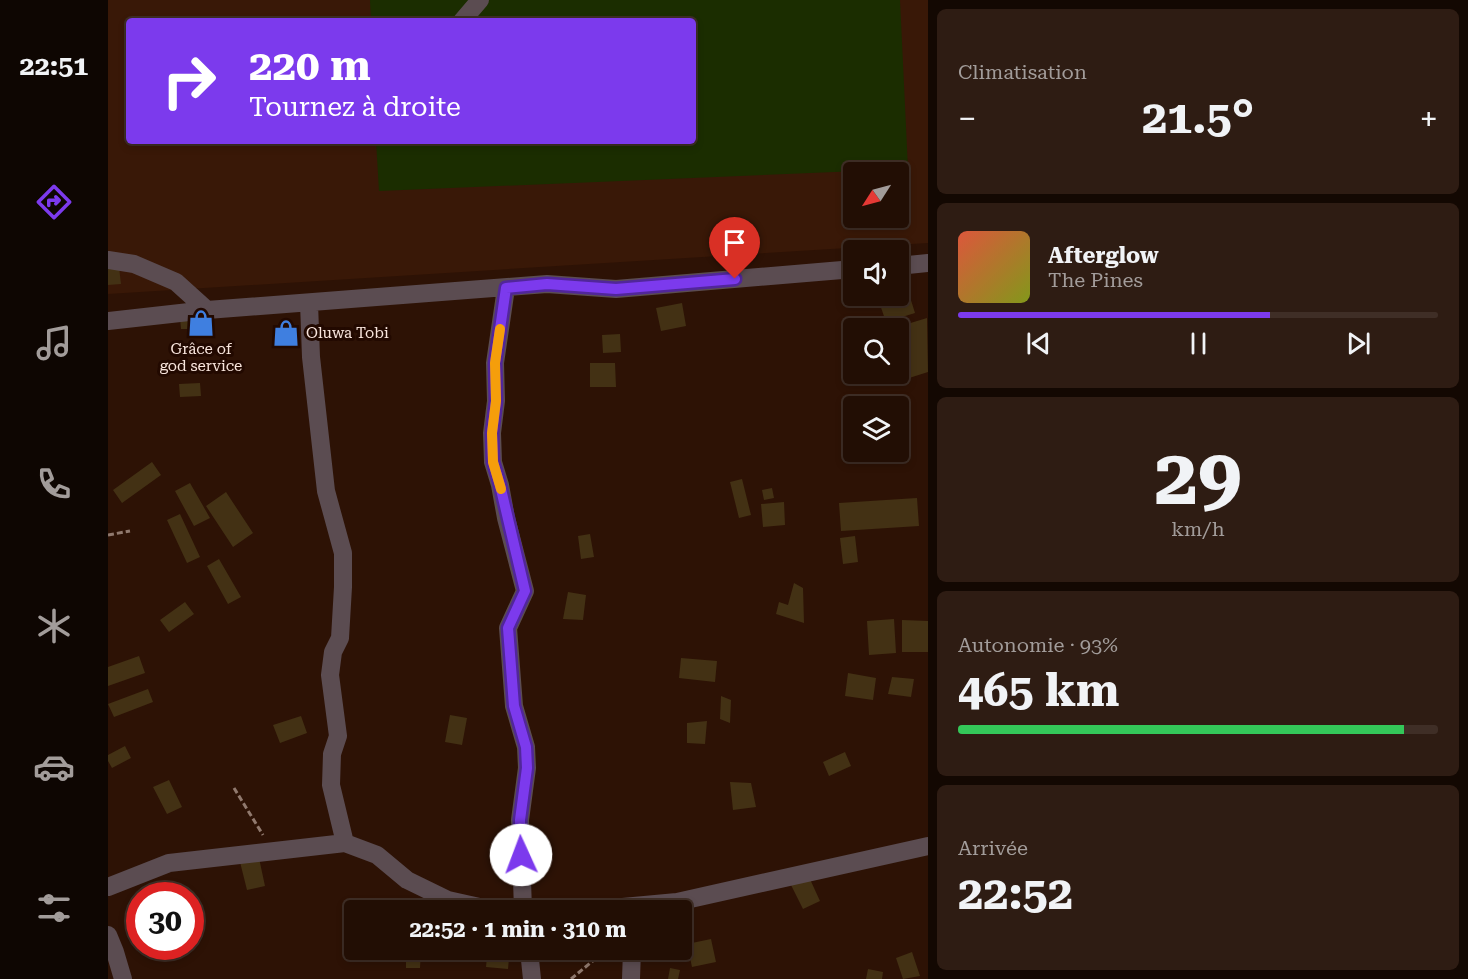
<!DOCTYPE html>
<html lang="fr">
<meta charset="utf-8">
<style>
:root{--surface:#220e04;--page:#2e1c13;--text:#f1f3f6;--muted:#a29c9a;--line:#3f2e26;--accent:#7c3aed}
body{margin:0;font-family:"Roboto Serif",serif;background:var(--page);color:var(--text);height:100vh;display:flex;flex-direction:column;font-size:22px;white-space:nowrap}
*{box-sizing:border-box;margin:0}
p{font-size:20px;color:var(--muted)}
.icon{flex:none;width:33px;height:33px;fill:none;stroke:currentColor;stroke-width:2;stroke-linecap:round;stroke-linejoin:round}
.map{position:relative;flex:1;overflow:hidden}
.side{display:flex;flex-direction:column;gap:9px;padding:9px;background:#130802;width:540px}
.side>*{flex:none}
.hud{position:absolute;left:18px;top:18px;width:570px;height:126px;border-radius:6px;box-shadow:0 3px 9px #0003,0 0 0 2px var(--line);background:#7c3aed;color:#fff;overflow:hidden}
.needle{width:39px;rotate:234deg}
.fabs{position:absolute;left:735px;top:162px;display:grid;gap:12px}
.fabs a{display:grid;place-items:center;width:66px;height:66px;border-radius:6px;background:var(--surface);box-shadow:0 3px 9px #0003,0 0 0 2px var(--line);font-size:30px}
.speed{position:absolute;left:18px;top:882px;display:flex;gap:12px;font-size:30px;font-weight:700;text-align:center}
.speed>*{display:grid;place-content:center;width:78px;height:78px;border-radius:50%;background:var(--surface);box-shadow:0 3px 9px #0003,0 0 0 2px var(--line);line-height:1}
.speed .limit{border:9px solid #d22;background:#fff;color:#111}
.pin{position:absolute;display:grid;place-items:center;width:51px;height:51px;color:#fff;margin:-62px -26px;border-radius:50% 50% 50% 0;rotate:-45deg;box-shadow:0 0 6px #0007}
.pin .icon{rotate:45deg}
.me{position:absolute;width:66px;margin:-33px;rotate:358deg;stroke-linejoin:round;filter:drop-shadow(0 0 4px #0008)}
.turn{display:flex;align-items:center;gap:21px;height:126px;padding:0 24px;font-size:27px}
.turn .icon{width:78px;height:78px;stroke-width:2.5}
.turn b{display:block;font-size:42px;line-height:51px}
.big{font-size:45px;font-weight:700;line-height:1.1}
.side .widget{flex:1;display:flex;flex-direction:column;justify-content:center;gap:9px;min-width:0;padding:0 21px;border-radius:9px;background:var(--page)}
.side .dial{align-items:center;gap:0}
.dial b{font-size:78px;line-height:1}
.song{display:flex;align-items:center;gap:18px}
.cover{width:72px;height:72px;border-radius:9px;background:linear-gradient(135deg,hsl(10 70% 55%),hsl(70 70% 35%))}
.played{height:6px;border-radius:3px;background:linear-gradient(90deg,var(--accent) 65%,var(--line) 65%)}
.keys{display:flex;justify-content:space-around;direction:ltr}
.heat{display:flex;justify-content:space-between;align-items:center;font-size:33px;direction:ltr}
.charge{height:9px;border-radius:4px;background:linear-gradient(90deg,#34c759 93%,var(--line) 0)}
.trip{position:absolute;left:236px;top:900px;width:348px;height:60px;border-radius:6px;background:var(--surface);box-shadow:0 3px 9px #0003,0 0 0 2px var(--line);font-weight:700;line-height:60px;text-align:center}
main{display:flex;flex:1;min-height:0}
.menu{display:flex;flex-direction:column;width:108px;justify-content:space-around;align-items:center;background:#0e0602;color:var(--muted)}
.menu .icon{width:42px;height:42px}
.menu .selected{color:var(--accent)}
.menu b{font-size:27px;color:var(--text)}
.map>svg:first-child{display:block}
</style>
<main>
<nav class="menu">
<b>22:51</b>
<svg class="icon selected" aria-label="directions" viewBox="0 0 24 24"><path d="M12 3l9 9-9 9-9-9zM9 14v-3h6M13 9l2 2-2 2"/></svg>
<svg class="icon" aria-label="music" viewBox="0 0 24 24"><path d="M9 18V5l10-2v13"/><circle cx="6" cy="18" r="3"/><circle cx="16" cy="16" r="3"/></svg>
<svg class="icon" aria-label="phone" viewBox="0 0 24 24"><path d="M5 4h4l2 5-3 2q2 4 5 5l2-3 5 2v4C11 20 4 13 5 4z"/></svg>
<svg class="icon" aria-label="climate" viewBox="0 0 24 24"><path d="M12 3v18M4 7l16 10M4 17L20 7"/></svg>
<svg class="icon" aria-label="car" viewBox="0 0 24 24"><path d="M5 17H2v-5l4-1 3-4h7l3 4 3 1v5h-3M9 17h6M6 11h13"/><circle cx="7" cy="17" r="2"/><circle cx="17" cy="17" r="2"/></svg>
<svg class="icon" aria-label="filters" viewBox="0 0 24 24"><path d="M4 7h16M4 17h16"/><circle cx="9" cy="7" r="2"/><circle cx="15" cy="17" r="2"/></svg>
</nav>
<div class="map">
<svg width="820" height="979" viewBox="0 0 820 979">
<rect width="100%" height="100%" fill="#2d1205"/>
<!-- built -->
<path fill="#391807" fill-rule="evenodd" d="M0 0H820V243L0 294ZM21 21H585V141H21ZM746 172H790V218H746Z"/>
<!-- green -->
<path fill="#1b2d00" d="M262 0H792L800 169 271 191 268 141H585V21H263Z"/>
<!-- building -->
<path fill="#433114" d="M11 267 13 284 0 285V268Z
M796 278 807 313 778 322 769 296H790V279Z
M574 303 578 326 553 331 548 308Z
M96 317V329H73L72 318Z
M819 318 820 372 776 386 772 374H790V328H786Z
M512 334 513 352 495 353 494 335Z
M482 363H507L508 387H482Z
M92 383 93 396 72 397 71 384Z
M44 462 53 475 14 503 5 490Z
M634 479 643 515 631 518 622 482Z
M82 483 102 518 86 526 67 491Z
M664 488 666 498 656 500 654 490Z
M118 492 145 533 125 547 98 506Z
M809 498 811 526 733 531 731 503Z
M676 502 677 525 655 527 653 504Z
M72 514 92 557 79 563 59 520Z
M482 534 486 557 473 559 470 536Z
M747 536 750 562 735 564 732 538Z
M111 559 133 597 120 604 99 566Z
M686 583 695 588 696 623 668 614 671 602 680 605Z
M460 592 478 595 475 620 455 619Z
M77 602 86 614 61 632 52 620Z
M786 619 788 653 761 655 759 621Z
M794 620 820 621V652H794Z
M31 656 37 673 0 686V667Z
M573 658 609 661 607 682 571 678Z
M740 673 768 678 765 700 737 696Z
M784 677 806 679 803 697 780 694Z
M40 689 45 702 6 717 0 704Z
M613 696 623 700 622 723 612 719Z
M342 715 359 718 354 745 337 742Z
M193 716 199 733 172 743 165 725Z
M599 721 597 744 579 743V723Z
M17 746 23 758 4 768 0 761V755Z
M737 752 743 766 721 776 715 762Z
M61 780 74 807 59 814 45 787Z
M622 782 643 783 648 807 625 810Z
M151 858 157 886 139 890 132 862Z
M701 877 712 901 695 909 683 885Z
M603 939 608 962 584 967 579 944Z
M255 950H268V960L255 959Z
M284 950H313L312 968H298V956L284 955Z
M804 952 812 976 795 979 788 958Z
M379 956 401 958 400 969 378 967Z
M562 968 572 970 570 979H560Z
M760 969 775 972 774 979H758Z"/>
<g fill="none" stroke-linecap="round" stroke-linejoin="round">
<!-- path -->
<path stroke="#90796e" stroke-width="3" stroke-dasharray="6 3" stroke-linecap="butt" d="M0 535 22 531
M126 788 155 835
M463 979 498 950"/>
<!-- minor -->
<path stroke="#5b4c51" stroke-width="18" d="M354 21 372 0
M0 260 26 264 68 282 99 310
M790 266 820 263
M398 288 387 363 388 401 384 433 385 462 392 485 398 518 417 591 400 628 406 706 418 747 419 768 412 820 415 910
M201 303 203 357 218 491 235 553V587L232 638 225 652 222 675 230 736 224 754 223 785 237 843
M0 321 99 310 439 284 508 289 746 269
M0 887 61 863 237 843 269 855 299 880 340 900 385 910
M482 910 569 902 820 846
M0 935 7 952 15 979
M421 950 424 979
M523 979 524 950"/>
</g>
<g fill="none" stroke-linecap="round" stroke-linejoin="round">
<defs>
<path id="route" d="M413 855 412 820 419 768 418 747 406 706 400 628 417 591 392 485 385 462 384 433 388 401 387 363 398 288 439 284 508 289 627 279"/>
</defs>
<!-- route casing -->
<use href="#route" stroke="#51269a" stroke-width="15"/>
<!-- route -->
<use href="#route" stroke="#7c3aed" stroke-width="10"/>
<!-- slow -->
<path stroke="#f59e0b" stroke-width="10" d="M392 329 387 363 388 401 384 433 385 462 393 489"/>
</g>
<!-- icons -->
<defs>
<symbol id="shop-bare" viewBox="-9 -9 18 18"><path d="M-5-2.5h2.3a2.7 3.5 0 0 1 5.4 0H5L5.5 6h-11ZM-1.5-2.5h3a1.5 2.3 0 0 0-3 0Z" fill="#3f7fe0" stroke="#220900" stroke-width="2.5" paint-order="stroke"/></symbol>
</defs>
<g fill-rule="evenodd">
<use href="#shop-bare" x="74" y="304" width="38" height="38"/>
<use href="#shop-bare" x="159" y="314" width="38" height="38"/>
</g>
<g text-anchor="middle" stroke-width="6" stroke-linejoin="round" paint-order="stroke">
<!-- poi labels -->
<g font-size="15" fill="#f9e6dd" stroke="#220900" text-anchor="start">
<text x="198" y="338">Oluwa Tobi</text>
<text x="93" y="354" text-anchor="middle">Grâce of<tspan x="93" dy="17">god service</tspan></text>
</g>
</g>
</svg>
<div class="fabs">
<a><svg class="needle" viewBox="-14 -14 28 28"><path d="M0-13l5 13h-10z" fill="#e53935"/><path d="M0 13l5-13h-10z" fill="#a29c9a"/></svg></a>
<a><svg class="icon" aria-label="sound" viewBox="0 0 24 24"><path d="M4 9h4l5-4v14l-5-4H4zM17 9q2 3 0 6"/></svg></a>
<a><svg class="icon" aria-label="search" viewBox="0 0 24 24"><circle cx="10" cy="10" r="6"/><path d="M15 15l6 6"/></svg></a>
<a><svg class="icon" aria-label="layers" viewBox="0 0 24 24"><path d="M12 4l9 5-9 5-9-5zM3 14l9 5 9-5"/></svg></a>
</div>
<div class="speed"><div class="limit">30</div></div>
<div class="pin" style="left:627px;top:279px;background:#d93025"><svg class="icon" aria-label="arrive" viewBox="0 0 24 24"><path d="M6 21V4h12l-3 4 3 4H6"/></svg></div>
<svg class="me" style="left:413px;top:855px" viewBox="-20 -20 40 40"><circle r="19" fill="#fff"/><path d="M0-13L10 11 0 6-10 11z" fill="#7c3aed"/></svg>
<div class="trip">22:52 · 1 min · 310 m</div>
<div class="hud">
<div class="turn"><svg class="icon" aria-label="right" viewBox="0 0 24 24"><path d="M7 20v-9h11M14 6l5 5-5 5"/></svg><div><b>220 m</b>Tournez à droite</div></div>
</div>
</div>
<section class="side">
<div class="widget"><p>Climatisation</p>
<div class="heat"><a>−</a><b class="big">21.5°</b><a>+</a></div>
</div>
<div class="widget">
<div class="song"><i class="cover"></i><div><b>Afterglow</b><p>The Pines</p></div></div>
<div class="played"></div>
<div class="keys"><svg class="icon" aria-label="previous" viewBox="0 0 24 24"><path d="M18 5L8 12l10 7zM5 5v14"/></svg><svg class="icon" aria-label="pause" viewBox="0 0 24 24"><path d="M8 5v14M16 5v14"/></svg><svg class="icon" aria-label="next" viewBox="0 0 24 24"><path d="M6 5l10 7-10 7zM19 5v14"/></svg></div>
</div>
<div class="widget dial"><b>29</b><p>km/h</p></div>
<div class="widget"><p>Autonomie · 93%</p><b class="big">465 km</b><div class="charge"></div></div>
<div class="widget"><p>Arrivée</p><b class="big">22:52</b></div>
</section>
</main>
